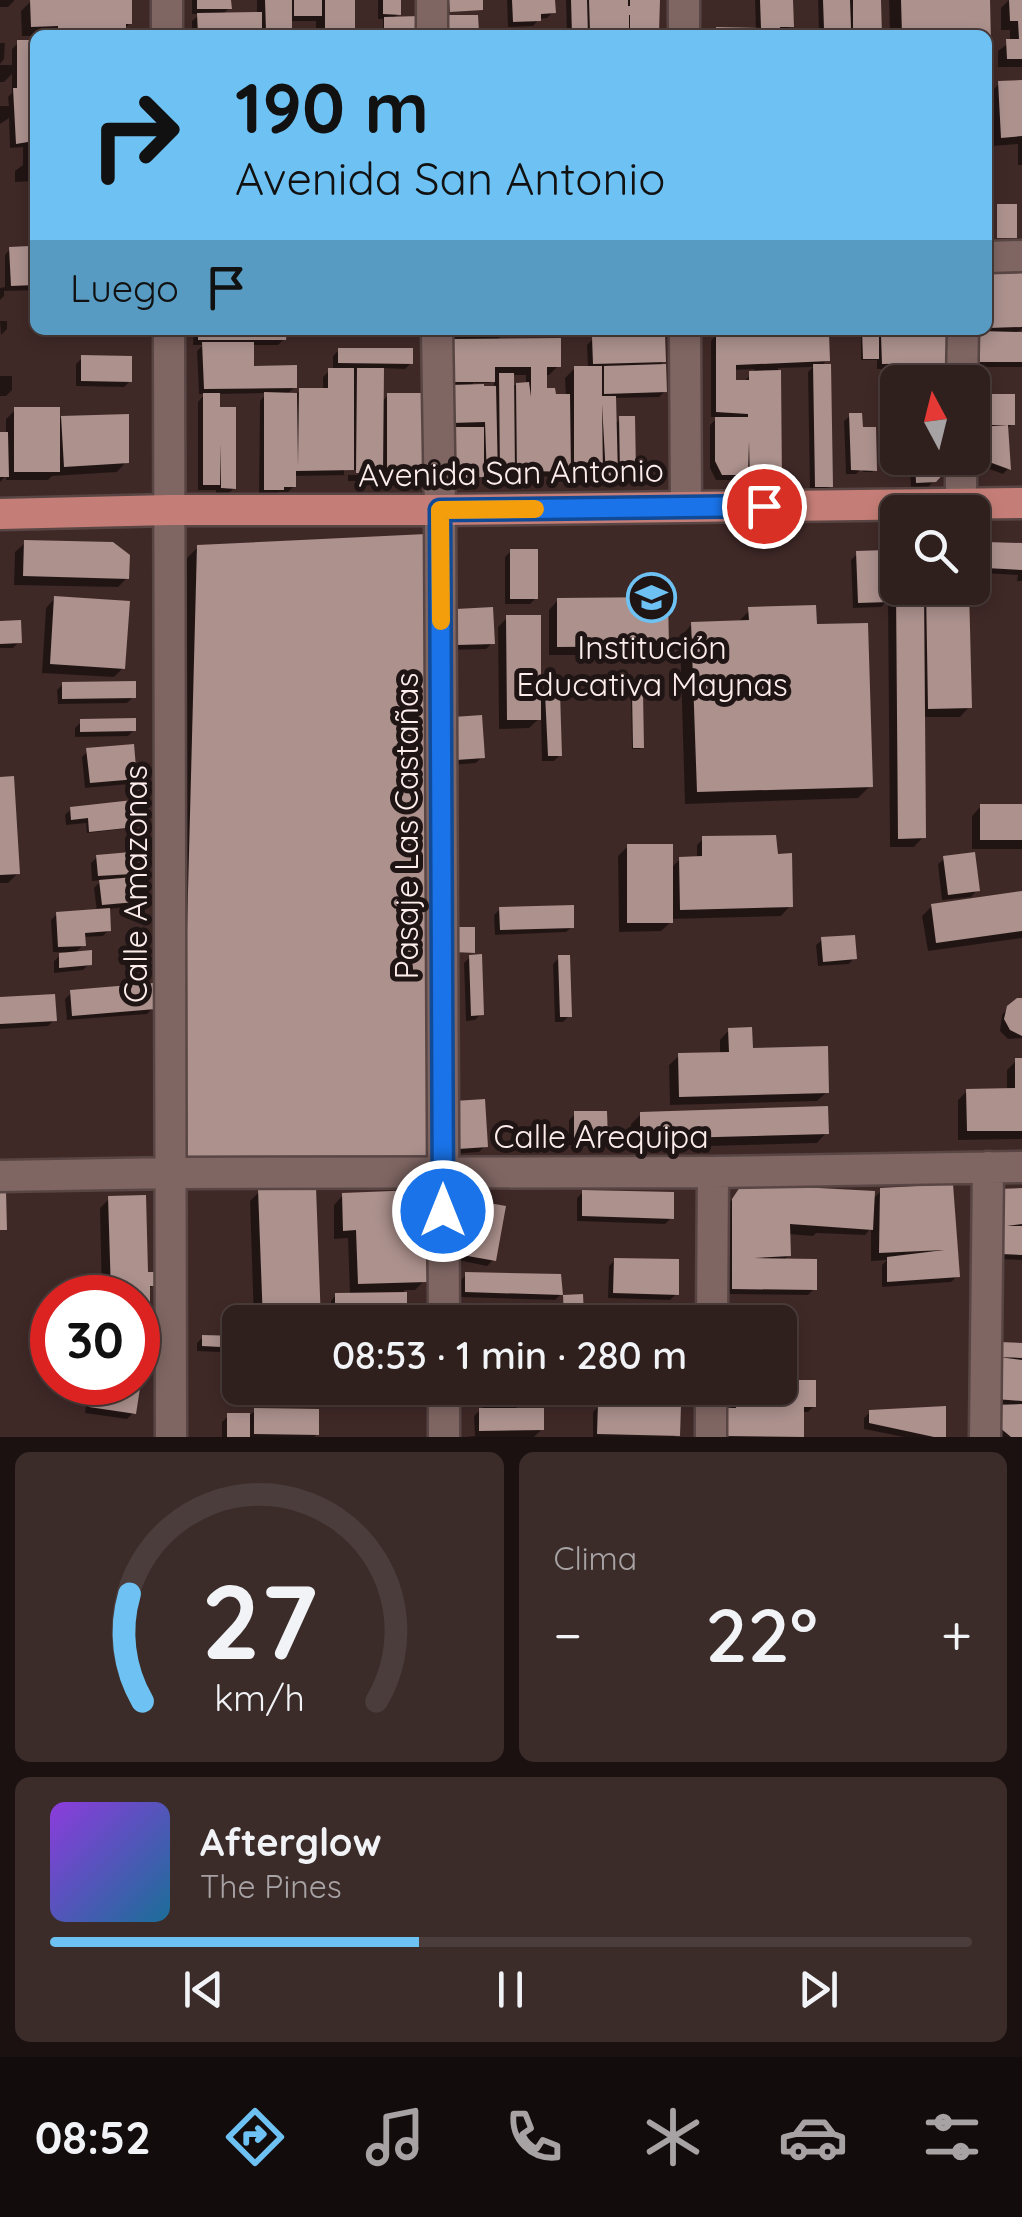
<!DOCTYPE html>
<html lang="es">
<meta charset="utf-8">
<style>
:root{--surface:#2f1f1d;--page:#3b2c2a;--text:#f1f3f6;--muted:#a7a2a4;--line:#4a3d3b;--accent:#6ec2f3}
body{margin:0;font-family:Quicksand,sans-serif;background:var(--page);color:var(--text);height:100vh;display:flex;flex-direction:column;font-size:38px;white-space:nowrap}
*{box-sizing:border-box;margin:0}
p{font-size:32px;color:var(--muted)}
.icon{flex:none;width:55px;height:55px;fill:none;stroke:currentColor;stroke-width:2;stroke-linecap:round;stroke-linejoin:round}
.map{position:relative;height:1437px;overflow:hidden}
.drawer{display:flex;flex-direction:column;gap:15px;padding:15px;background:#1a1110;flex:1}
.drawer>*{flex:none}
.guide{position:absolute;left:30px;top:30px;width:962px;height:305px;border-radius:15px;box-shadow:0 5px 15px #0003,0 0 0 2px var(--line);background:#6ec2f3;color:#111;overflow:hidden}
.needle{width:65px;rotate:353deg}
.buttons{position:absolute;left:880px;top:365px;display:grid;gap:20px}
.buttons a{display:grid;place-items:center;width:110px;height:110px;border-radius:15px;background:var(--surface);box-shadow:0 5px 15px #0003,0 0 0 2px var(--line);font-size:50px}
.speed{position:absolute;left:30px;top:1275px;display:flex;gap:20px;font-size:50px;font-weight:700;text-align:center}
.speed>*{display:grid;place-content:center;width:130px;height:130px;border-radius:50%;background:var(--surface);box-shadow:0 5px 15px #0003,0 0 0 2px var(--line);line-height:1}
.speed .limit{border:15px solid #d22;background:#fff;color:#111}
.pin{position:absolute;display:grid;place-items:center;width:85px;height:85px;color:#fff;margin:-42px;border:5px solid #fff;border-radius:50%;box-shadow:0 2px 10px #0007}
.me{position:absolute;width:110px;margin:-55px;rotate:0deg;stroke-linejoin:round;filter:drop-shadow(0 0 8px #0008)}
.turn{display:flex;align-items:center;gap:35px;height:210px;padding:0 40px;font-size:45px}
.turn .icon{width:130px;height:130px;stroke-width:2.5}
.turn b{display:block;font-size:70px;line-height:85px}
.then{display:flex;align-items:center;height:95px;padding:0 40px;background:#0003;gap:20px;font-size:38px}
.big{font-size:75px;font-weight:600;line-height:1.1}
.drawer .tile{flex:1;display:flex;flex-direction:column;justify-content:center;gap:15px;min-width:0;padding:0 35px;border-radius:15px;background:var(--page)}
.drawer .dial{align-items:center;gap:0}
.dial svg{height:260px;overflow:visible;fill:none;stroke:var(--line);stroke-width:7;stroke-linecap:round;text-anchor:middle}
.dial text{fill:var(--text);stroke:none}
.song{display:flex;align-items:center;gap:30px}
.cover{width:120px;height:120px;border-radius:15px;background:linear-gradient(135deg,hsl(270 70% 55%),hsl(200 70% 35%))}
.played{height:10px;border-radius:5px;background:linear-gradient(90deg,var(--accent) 40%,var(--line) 40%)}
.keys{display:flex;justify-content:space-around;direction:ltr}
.heat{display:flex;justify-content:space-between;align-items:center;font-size:55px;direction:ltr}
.drawer .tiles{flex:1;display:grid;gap:15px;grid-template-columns:1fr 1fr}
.tile:last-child{grid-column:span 2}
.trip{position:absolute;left:222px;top:1305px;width:575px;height:100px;border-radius:15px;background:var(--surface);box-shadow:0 5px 15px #0003,0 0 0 2px var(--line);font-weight:600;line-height:100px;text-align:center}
.menu{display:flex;height:160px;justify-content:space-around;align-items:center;background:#130c0c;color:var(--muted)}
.menu .icon{width:70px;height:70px}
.menu .current{color:var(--accent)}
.menu b{font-size:45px;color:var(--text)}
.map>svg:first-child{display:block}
</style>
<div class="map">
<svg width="1022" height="1437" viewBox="0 0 1022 1437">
<rect width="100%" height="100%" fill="#3f2927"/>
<!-- shadow -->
<path fill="#0007" fill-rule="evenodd" d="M0 0H14V1L8 7H0Z
M41 0H129L130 23 124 29V35L22 36 21 11 31 1Z
M192 0H229V8L222 15 257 14V0H352V35H316V21H290V29L284 35H192V21L200 14H192Z
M378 0H399V13L392 20 418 29 416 32 383 33V19H378Z
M507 0H553V12L547 18 539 19 533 26 508 27Z
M566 0H657L656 31 654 33H629V28L622 35H567Z
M755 0H791V26L785 32H777V35H712L717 30 756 31Z
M818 0H879V35L819 33Z
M889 0H987L989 42 988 43V35H890Z
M1009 0H1022V67H998V51L1010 42V30H1001V8Z
M449 18 476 31 474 34H447V20Z
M35 42V181L15 182V171L23 165V147L10 148 9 118 0 124V106H9L8 97 12 93V74L4 82H0V65H12V49L18 43Z
M0 43H5L4 59 0 64Z
M1022 82V165H1018V144L993 146 990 93 1000 83Z
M10 249 28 256 35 249V290L4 291V296L0 300V288L5 287V255Z
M1022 269V329L1017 334H1022V367H975V340L978 336H970V330H988V270Z
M0 321H7V329L1 335Z
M194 330H297L293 334H284V339L278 345H252V369L295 387 286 395H295L300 391H323V377L329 371H333V356L339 350 411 363 405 369 381 368V403L388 395 425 473 416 482H379V473L371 481H348V475L294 476V486L288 492H279L276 495H259L260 401 267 393 217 394 234 488 228 494 216 493V490H198V402L205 394H199L197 351 203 345H193ZM344 470H374V475H344Z
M448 330H503V334L496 341 558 366 549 375H544V391L553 397H566L565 378 575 368H588L587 345 593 339 664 361 658 367 665 391 659 397 614 398V425L620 419 633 471 627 477 613 478 610 481H601V475L591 485H566V474L562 477 526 476 521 481 494 479 490 483 482 484V476L476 482 458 483 446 472V428L453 387V376H444ZM512 375H526V385H512ZM494 379V388H473V383H490Z
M703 330H820L815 335 827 360 821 366 830 486 824 492H810L808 372 813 367 778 368 779 483 773 489H745V474L739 480H716L710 468V425L718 417H711V341L719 333H703ZM755 369 744 382 733 386V370Z
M836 330H942L936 336 944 362 938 368H908V382H898V458H944L945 469 928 487 911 488 910 470 903 476H891L890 377 898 369H877V360H861V330Z
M82 358 130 381 124 387 76 386V364Z
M0 376H12V390L6 396H0Z
M977 397 1012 424 1006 430 1008 469 1003 474 976 464 974 436 981 430H972V402Z
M15 410 57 418 126 417V462L117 472 52 476 48 480H6V476L0 482V435H6V419Z
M850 416 875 470 872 472H863V467L856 474H846L844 421Z
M424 537 170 1173 185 560 198 547Z
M1022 542V581H1017L1018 575 981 573 982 550 988 544 1019 546Z
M25 543 127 578 118 587 14 585 15 552Z
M511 551 536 598 530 604H505V557Z
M898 553V588H966L969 707 960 717H922L923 837 914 847H890L888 600 881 607 853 608 851 560 857 554 885 565Z
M55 598 123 668 114 677 42 673 46 608Z
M558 600 666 645 657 655H549V610Z
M750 610 814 627 870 786 858 798 685 804 680 637 692 624 737 623Z
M457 611 492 643 486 649 452 650 451 617Z
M507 618 539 703 546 695 560 755 554 761H542L541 717 529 728 499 729 498 627Z
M0 624 19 642 13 648H0Z
M63 684 133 697 127 703 58 704 57 690Z
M633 695 642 747 640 749H632L631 697Z
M81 722 134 730 128 736 75 737V728Z
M448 725 482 757 476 763 451 765Z
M88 751 135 778 129 784 85 788 82 757Z
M0 779 18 873 8 883H0Z
M981 806H1022V849H972V816Z
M71 809 134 826 131 828 87 833 86 823 66 825 65 815Z
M703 839 790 906 781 916 671 919V922L661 931 619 932 618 856 628 846 671 868 680 859H697V845Z
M97 857 130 873 123 880 145 900 139 906 108 909 109 930 103 936 83 937V945L74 954 89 964 83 970 54 973V961L64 952H53L51 920 57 914 97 912 94 888 102 880 92 881 91 863Z
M944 859 977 890 971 897 942 900 938 864Z
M1022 894V938L928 951 922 916 932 906Z
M500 909 572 927 566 932 495 935 494 915Z
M822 940 854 958 849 964 818 966 816 945Z
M470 957 481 1014 475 1020 466 1021 464 963Z
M559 958 569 1016 563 1022H555L553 964Z
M71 993 153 1008 147 1014 67 1020 65 999Z
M0 1000 54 1020 48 1026 0 1029Z
M1022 1001V1038L1008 1039 1000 1031 1002 1015 1008 1008Z
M729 1030 751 1050 827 1092 817 1101 670 1105 669 1065 679 1056 720 1055V1040Z
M1022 1060V1139L958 1140V1100L967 1091H1007V1070L1016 1061Z
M450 1110 485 1146 479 1152 453 1154Z
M575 1114 605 1139 599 1145H569V1120Z
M641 1114 826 1133 817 1143 632 1148 631 1124Z
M951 1186 957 1276 951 1282 882 1287V1265L887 1260 871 1261V1228L865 1235 816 1233 813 1236 788 1234 789 1255 783 1261 814 1289 808 1295 727 1294 723 1210 743 1187 872 1200 881 1191Z
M1022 1190V1260L996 1259 993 1197Z
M259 1192 319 1321 318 1322H254L250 1201Z
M583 1192 671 1218 665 1224 577 1221V1198Z
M343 1195 415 1231 424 1281 415 1290H404V1319L400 1322H331V1301L336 1295H350L348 1238 334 1239V1205Z
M109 1199 153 1285 147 1291V1301L138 1311V1298H102L100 1208Z
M473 1202 493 1260 487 1266 458 1260 467 1208Z
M615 1260 676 1294 670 1300 608 1298 609 1266Z
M466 1275 561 1294 555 1300 460 1297V1281Z
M138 1316H141V1346L138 1350Z
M203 1337 240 1338V1353L197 1351V1343Z
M1022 1345V1437H999L995 1351Z
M100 1382H136L129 1389 133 1413 127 1419 85 1413 88 1390 94 1384 100 1385Z
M780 1383 814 1406 808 1412H801L800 1437H721L731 1410V1388H780Z
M468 1388H550L549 1398 543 1404 522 1402 514 1410 542 1429 534 1437H465L475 1436 474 1416 484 1406 465 1405Z
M599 1406 677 1435 675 1437H593V1412Z
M255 1411 317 1434 314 1437H222V1422L228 1416 250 1415Z
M870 1412 943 1437H904L864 1429V1418Z"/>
<!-- building -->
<path fill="#ac918d" d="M30 0H132V24H126V35H58V26L31 27Z
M197 0H231L232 9H197Z
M265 0H292V30L266 31Z
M294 0H322V16H294Z
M325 0H355V35H325Z
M383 0H401V15L383 14Z
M449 0H483V10L450 12Z
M512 0H555L556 13 541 14V21L513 22Z
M571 0H587L588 35H572Z
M589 0H628V6H630V0H660L659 32H630V15H629V31L590 32Z
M760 0H793L794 27H780L779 35H716V27L761 28Z
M823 0H850L851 28 824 29Z
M853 0H881L882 35H853Z
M901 0H990L991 43H988V35H902Z
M1009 0H1022V39H1019L1018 21H1010Z
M262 12V35H198L197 13Z
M448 15H478L479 32 449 33Z
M420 16 421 30 384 32V17Z
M1006 39H1022V59H1007Z
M17 40H35V156H28V142L16 144 13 88H17Z
M1022 80V136L1001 138 998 81Z
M997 204H1017V238H997Z
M30 246V264H35V285L11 286 9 247Z
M1022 266V327L988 328V267Z
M198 330H287L286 340H198Z
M453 330H505V335H453Z
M862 330H879V359H863Z
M980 331 1022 332V362H980Z
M782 332V334L829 333 830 361 736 365V380H749V371L781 370 782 484H750L749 441 748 475H722L715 461V417H748V414L716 412V333Z
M946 334V363L882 364 881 335Z
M665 335 666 362 593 364 592 337Z
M561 338V367H547V388H555L556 394H570L571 472 530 471V476H517L516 383 529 382 531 397V367H495V382H454L452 339Z
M202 342H254V366L297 365V388L204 389Z
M338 348H413V364L338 363Z
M81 355 132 356V382L81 381Z
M666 364 667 392 604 394V366Z
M813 364H831L833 487H815Z
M574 366H602V396H616L618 476H606L602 404 603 476 574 477Z
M328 368H354V470L296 471V487H284V490H264V392L297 393 298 466 299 388H328Z
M357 368H384L383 473H356Z
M499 373H514L515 474 500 475Z
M484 384V386H496L498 478 487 479 485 422 451 423 450 385Z
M203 393H220V407H236V489L221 488V444L220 485H203Z
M387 393H427V474H387Z
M976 394H1015V425H977Z
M14 407H60V472H14Z
M849 413H862L863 427H876L877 471 851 470Z
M129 414V463L64 467 61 416Z
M619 416H635L636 472 620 473Z
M1008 425 1011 470 981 459 979 427Z
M451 427H484V477L464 478 451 466Z
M0 432H8L9 477H0Z
M915 458H947V470L936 482 916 483Z
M426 534 432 1166 181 1161 197 545Z
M24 540 113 542 130 555 129 579 23 576Z
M987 542 1022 543V570L986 568Z
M510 549H538V599H510Z
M887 550 889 602 858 603 856 551Z
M896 588H924L926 838 898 839Z
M926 588H969L972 708 928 709Z
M54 596 130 601 125 669 50 664Z
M668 597 669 646 557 647V598Z
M816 605 817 624 868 623 873 787 697 792 691 622 749 620 748 607Z
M493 607 495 644 457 645 456 609Z
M506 615H541V720H507Z
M21 620 22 643 0 644V621Z
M136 681V698L62 699V682Z
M560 692 562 756H548L545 693Z
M632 692H643L644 748H633Z
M482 715 485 758 456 760 453 717Z
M136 718V731L80 732V719Z
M134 744 137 779 90 783 86 748Z
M14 776 20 874 0 875V777Z
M133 800 136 827 89 832 88 818 71 820 70 807Z
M980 804H1022V840H980Z
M776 835 778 854 792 853 793 907 680 910 679 857 702 856V836Z
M627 844H673V923H627Z
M131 852 132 874 98 876 96 855Z
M975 852 980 891 948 895 943 856Z
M145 876 147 901 102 905 99 880Z
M1022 891V931L936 943 931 904Z
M574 905V928L500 930 499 907Z
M110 908 111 931 85 933 86 946 58 947 56 912Z
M455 927H475V953L454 952Z
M855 935 857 959 823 962 821 937Z
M92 950V965L59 968V953Z
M482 954 484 1015 471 1016 469 955Z
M558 955H570L572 1017H560Z
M154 983 156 1009 72 1016 70 990Z
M55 994 57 1021 0 1024V997Z
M1017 998H1022V1036L1010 1030 1004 1019 1007 1006Z
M752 1027 753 1048 828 1046 829 1093 679 1097 678 1053 729 1052 728 1028Z
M1015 1058H1022V1131H967L966 1089 1015 1088Z
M485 1099 488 1147 458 1149 454 1101Z
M828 1106 829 1134 640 1139V1112Z
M574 1111H607L608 1140H574Z
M742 1184 875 1191 873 1230 790 1224 791 1256 754 1258 817 1259V1290L732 1289V1199Z
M953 1184 960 1277 887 1282V1257L944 1250 879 1253 880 1188Z
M316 1187 321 1322H263L258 1189Z
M1022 1188V1224L1007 1226H1022V1255L1001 1254 998 1189Z
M417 1190 418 1228H425L427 1282 358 1284 356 1230 343 1231 342 1193Z
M582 1190 674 1192V1219L582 1216Z
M0 1191H6L7 1230H0Z
M146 1195 148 1272H155V1286H150V1302L138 1303V1298H119V1293H111L108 1196Z
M472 1200 506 1206 496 1261 462 1255Z
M614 1258 679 1259V1295L613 1293Z
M465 1272 561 1274 563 1295 465 1292Z
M407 1292V1320H335V1293Z
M583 1294 584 1316 564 1317 563 1295Z
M202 1335 240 1336V1348L202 1346Z
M1000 1342 1022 1343V1358L999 1357Z
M999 1357 1022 1360V1401L995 1399Z
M780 1380H816V1407H804V1437L726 1436V1408H736V1388H780Z
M93 1382 140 1388 136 1414 89 1407Z
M471 1388H553L552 1399 525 1397 524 1403 470 1400Z
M598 1403 681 1405 680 1436 597 1434Z
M1022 1404V1437H1011L993 1422 992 1405Z
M946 1406V1437H934L869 1423V1410Z
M254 1408 319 1409V1435L254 1434Z
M479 1408H544V1430L479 1431Z
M227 1413H250V1437H227Z"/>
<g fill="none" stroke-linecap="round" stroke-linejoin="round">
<defs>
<path id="minor" d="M167 0V35
M432 0V35
M684 0V35
M988 257 1022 256
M169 330 171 1437
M437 330 440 510 444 1322
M685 330 686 506
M962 382 963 330
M961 505V458
M0 1176 172 1173 713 1172 1022 1167
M712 1322 713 1172
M444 1388V1437
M711 1437V1388
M985 1437 988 1167"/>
<path id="major" d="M0 514 170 510H440L1022 503"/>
</defs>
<!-- minor casing -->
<use href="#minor" stroke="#594644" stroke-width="35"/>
<!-- major casing -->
<use href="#major" stroke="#594644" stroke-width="35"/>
<!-- minor -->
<use href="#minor" stroke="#7f6663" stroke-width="30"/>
<!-- major -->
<use href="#major" stroke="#c57e77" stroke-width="30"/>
</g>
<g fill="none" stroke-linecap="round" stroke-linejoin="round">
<defs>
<path id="route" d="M443 1211 440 510 764 506"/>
</defs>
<!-- route casing -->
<use href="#route" stroke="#114b97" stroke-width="25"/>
<!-- route -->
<use href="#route" stroke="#1a73e8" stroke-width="18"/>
<!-- slow -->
<path stroke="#f59e0b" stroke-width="18" d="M441 621 440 510 535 509"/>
</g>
<!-- icons -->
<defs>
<symbol id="school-ring" viewBox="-11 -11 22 22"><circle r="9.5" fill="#1f1514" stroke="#6ec2f3" stroke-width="1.5"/><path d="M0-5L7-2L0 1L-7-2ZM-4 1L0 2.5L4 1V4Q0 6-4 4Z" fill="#6ec2f3"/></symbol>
</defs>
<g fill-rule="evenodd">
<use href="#school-ring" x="624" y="570" width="55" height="55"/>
</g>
<g text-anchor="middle" stroke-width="10" stroke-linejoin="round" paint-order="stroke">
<!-- street labels -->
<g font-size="32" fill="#fcedeb" stroke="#1f1514">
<text transform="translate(511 473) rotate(-1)" y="11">Avenida San Antonio</text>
<text transform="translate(407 826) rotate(-90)" y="11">Pasaje Las Castañas</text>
<text transform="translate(136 884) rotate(-90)" y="11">Calle Amazonas</text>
<text x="601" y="1148">Calle Arequipa</text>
</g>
<!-- poi labels -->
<g font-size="32" fill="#fcedeb" stroke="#1f1514">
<text x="652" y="659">Institución<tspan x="652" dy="37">Educativa Maynas</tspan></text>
</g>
</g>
</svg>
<div class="buttons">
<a><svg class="needle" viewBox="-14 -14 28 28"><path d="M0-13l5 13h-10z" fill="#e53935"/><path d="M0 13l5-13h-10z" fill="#a7a2a4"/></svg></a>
<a><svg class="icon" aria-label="search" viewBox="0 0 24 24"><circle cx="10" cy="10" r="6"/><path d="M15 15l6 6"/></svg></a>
</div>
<div class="speed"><div class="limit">30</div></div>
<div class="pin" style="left:764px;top:506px;background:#d93025"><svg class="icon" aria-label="arrive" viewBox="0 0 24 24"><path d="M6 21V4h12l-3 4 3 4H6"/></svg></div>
<svg class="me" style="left:443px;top:1211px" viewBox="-20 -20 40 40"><circle r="17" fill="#1a73e8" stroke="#fff" stroke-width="3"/><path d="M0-11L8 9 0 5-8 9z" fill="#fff"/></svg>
<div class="trip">08:53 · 1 min · 280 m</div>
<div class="guide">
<div class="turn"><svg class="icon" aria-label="right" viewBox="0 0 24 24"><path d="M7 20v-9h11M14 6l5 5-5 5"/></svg><div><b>190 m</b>Avenida San Antonio</div></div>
<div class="then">Luego<svg class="icon" aria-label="arrive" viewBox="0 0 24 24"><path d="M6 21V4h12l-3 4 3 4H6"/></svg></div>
</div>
</div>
<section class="drawer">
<div class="tiles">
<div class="tile dial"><svg viewBox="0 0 100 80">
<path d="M14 69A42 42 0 1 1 86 69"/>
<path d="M14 69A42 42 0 0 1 10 36" stroke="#6ec2f3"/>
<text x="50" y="56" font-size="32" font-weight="700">27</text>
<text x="50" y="72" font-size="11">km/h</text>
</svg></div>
<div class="tile"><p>Clima</p>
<div class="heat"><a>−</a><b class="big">22°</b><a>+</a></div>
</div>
<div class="tile">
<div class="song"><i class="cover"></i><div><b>Afterglow</b><p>The Pines</p></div></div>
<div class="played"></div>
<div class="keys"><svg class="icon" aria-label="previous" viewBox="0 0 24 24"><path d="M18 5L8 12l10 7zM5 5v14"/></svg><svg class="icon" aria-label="pause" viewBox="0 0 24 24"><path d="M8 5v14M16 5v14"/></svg><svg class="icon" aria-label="next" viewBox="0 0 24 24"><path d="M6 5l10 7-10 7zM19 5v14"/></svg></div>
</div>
</div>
</section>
<nav class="menu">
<b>08:52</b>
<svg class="icon current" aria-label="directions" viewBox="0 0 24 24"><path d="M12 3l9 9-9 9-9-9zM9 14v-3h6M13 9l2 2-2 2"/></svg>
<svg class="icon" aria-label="music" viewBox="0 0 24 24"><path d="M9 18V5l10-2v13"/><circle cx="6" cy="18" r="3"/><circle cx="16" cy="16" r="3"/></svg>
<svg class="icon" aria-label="phone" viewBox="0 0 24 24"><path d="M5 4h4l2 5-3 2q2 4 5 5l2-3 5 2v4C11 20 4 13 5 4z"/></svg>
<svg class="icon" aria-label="climate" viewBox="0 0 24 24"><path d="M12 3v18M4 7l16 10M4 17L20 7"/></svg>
<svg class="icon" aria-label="car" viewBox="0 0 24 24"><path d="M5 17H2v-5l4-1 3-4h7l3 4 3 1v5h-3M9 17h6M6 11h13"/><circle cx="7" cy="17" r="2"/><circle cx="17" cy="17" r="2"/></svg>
<svg class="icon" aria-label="filters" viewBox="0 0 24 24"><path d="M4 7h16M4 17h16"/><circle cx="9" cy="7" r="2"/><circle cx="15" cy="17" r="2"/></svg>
</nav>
